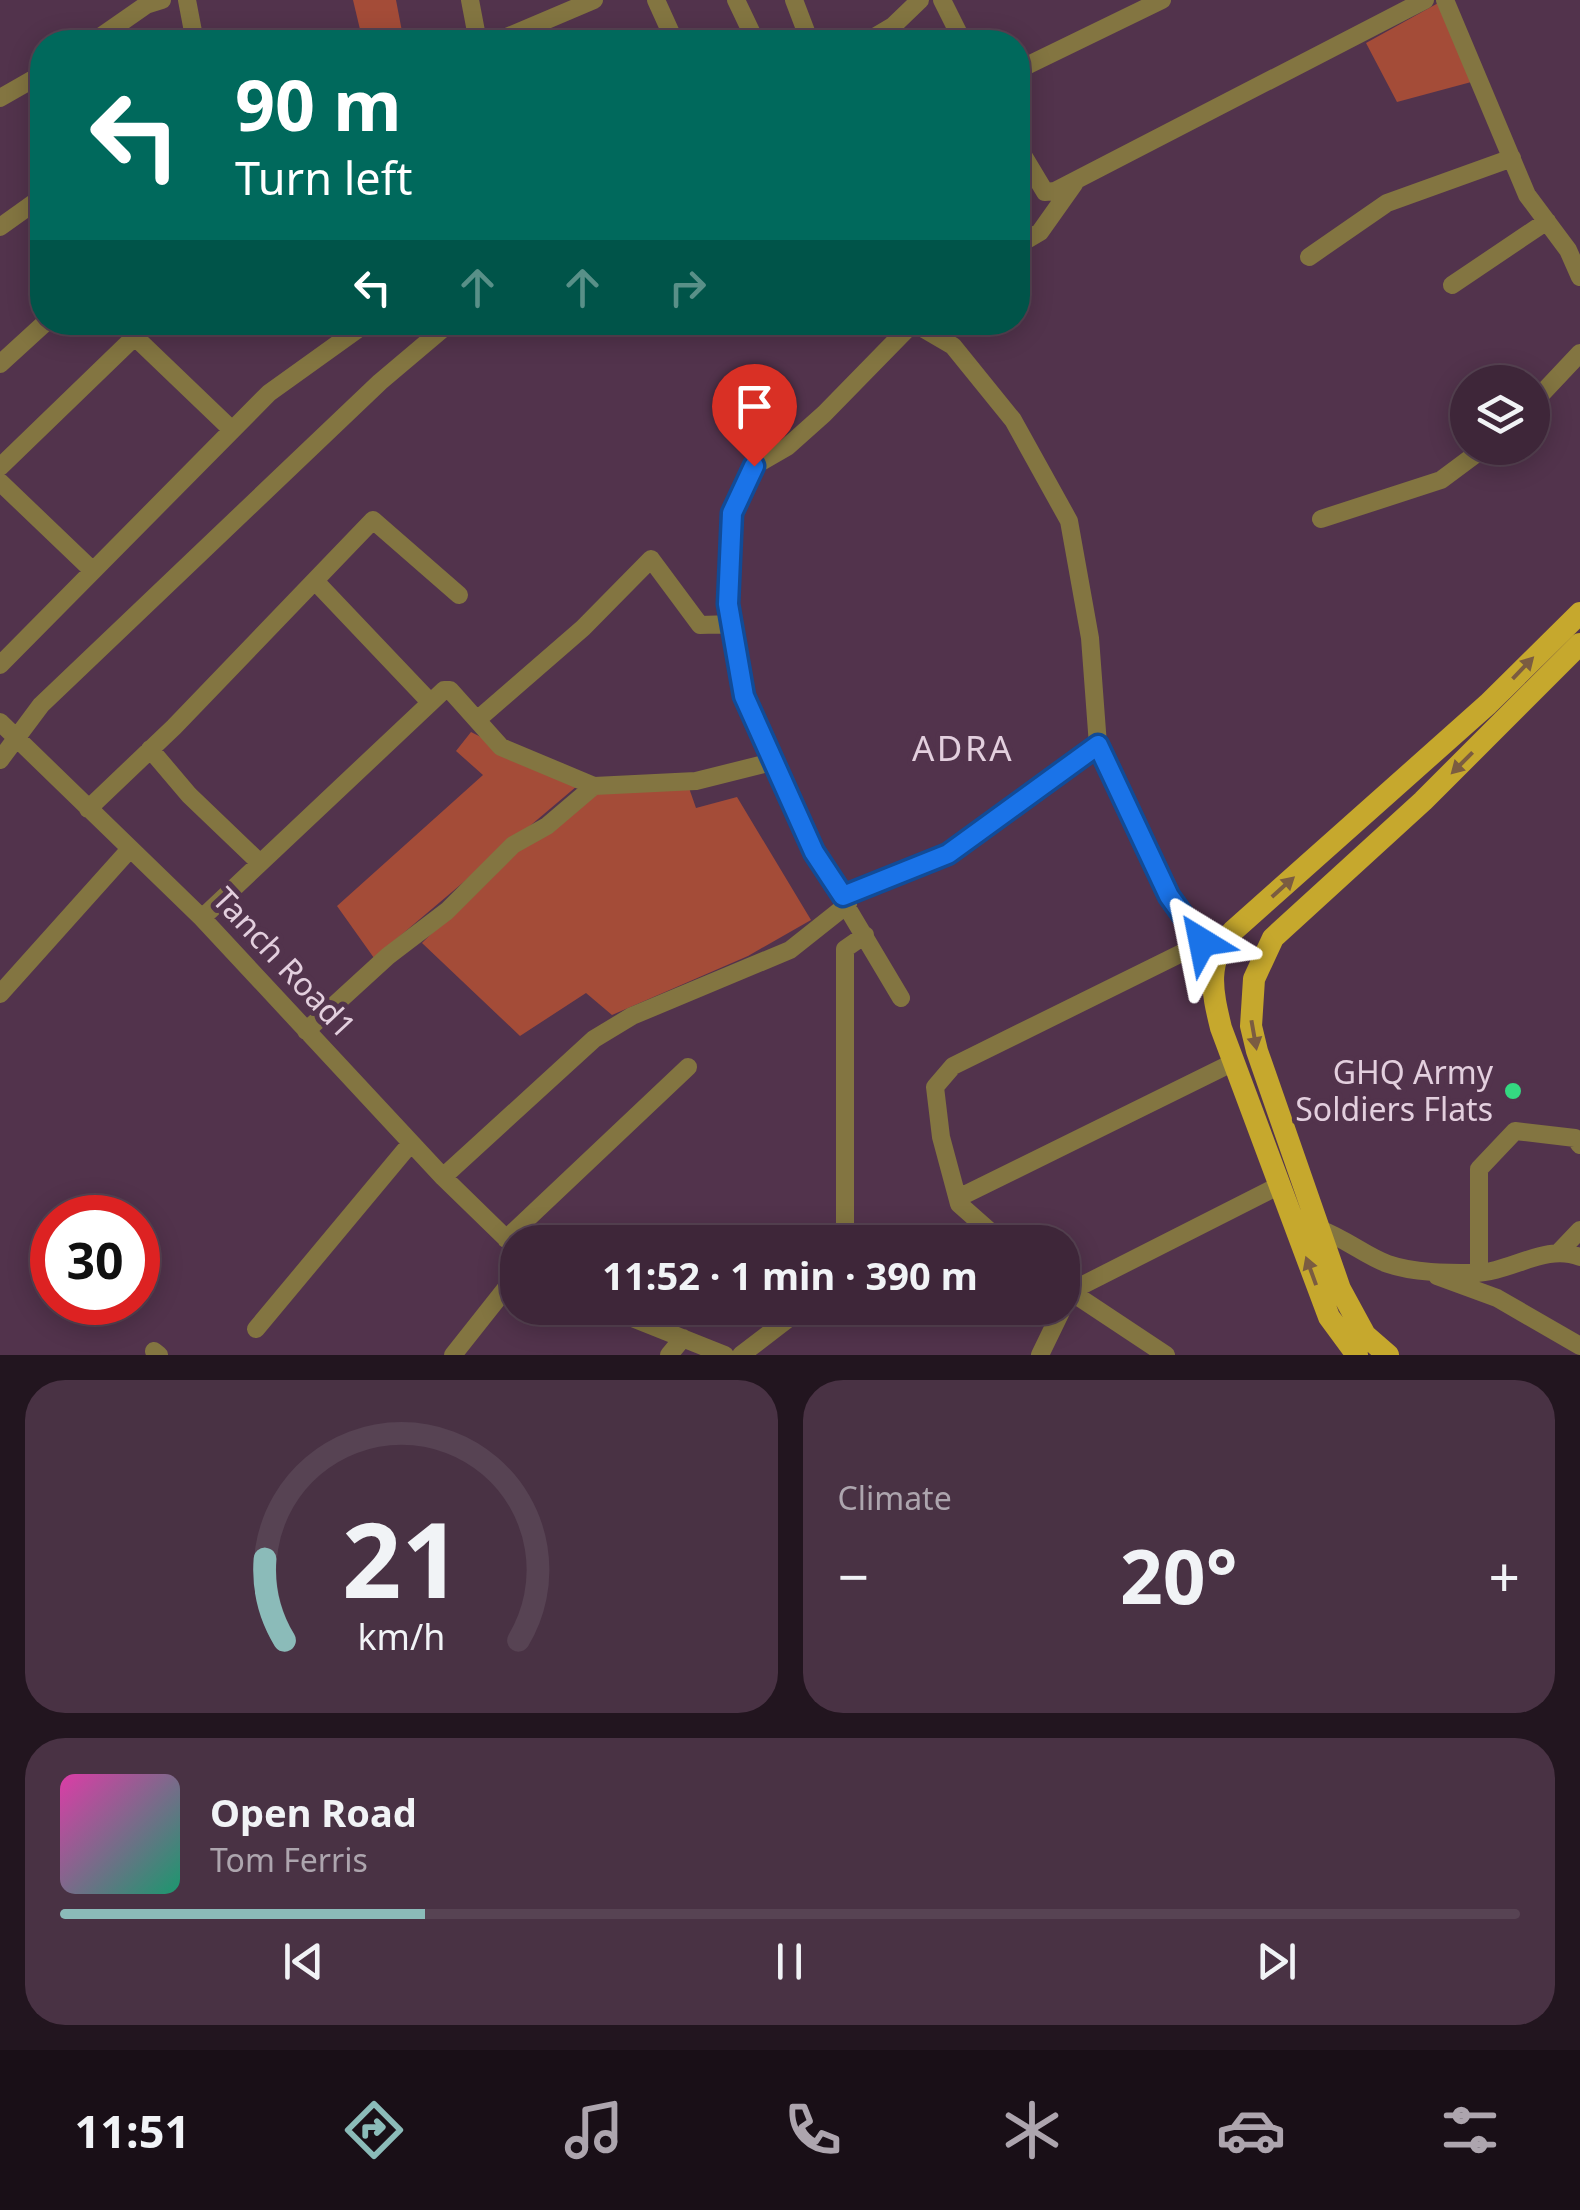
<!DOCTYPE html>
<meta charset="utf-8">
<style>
:root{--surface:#3e2639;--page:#493244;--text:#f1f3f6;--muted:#ada5ae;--line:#574353;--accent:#8bbbb9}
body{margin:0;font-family:"Noto Sans",sans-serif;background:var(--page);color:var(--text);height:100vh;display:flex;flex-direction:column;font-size:38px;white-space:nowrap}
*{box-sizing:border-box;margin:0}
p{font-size:32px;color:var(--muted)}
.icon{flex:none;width:55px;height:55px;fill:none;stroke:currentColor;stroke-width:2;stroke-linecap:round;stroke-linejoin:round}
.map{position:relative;height:1355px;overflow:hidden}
.side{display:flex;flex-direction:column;gap:25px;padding:25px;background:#22151f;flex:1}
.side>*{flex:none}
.top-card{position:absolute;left:30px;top:30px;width:1000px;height:305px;border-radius:40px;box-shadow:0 5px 25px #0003,0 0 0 2px var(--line);background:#00695c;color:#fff;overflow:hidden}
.buttons{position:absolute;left:1450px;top:365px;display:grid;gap:20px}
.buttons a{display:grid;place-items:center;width:100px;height:100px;border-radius:50%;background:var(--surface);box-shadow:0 5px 25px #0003,0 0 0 2px var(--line);font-size:50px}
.speed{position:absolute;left:30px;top:1195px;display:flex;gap:20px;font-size:50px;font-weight:700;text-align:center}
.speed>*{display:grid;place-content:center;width:130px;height:130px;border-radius:50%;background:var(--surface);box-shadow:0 5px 25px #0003,0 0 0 2px var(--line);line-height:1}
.speed .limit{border:15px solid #d22;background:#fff;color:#111}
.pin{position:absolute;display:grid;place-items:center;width:85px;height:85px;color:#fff;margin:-102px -42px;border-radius:50% 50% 50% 0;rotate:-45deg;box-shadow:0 0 10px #0007}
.pin .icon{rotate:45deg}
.me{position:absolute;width:110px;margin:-55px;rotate:325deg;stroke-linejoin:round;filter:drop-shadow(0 0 8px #0008)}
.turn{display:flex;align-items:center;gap:35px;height:210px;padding:0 40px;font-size:45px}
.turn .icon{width:130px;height:130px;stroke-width:2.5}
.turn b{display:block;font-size:70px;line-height:85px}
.lanes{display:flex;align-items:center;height:95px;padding:0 40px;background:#0003;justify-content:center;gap:50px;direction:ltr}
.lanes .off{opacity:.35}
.big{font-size:75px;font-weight:700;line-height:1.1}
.side .card{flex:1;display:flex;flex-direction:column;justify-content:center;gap:15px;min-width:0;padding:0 35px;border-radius:40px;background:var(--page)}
.side .dial{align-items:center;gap:0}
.dial svg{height:260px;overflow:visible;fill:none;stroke:var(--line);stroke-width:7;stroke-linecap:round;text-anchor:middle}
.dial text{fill:var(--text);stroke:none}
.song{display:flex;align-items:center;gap:30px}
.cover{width:120px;height:120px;border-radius:15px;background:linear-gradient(135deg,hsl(320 70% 55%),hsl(160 70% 35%))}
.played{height:10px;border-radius:5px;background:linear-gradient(90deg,var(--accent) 25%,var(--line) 25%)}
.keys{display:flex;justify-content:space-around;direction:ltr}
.heat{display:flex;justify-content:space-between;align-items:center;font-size:55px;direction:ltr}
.side .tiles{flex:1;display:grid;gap:25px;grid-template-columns:1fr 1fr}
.card:last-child{grid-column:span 2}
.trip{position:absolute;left:500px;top:1225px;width:580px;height:100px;border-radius:40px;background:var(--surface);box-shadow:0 5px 25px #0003,0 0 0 2px var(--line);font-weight:700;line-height:100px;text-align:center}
.menu{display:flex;height:160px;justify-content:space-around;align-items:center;background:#190f17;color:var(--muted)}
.menu .icon{width:70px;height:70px}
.menu .current{color:var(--accent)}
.menu b{font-size:45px;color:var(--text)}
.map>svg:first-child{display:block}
</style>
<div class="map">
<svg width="1580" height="1355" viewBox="0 0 1580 1355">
<rect width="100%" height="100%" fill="#52334c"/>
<!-- green -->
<path fill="#a44c38" d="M353 0H396L404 42H363Z
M1440 2 1475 81 1397 102 1366 43Z
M471 732 577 786 374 958 337 906 483 775 456 751Z
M689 788 696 808 737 797 811 920 748 956 612 1015 586 993 520 1036 422 943 516 849 600 791Z"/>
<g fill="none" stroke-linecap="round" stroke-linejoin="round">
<!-- minor -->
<path stroke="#837541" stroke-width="18" d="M187 0 195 42
M470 0 478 42
M656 0 675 42
M736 0 756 42
M794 0 810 42
M942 0 963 42
M1445 0 1527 195 1568 250 1580 277
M93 42 146 5 162 0
M495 42 594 0
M866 42 893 26 920 0
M1018 70 1162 0
M0 98 42 74
M1018 147 1045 192 1055 191 1425 0
M0 227 42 197
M1018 245 1040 232 1074 184
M1309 257 1387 203 1512 158
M1452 285 1547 221
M912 322 953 346 1013 420 1069 521 1090 638 1098 745 1169 896 1215 958
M135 337 232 430
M0 364 46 322
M1532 404 1580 353
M0 467 150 322
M0 482 93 571
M1321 519 1441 480 1484 448
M315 581 430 702
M0 665 269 393 368 322
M477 720 583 628 651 559 700 625 732 624
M0 722 202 918 443 1177 518 1250
M150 749 189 795 260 863
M0 760 41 705 380 382 451 322
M88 809 174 727 373 520 459 595
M843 896 948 854 1098 745
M202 918 444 690H450L501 747 594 786
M0 994 130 849
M901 998 814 852 743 696 728 604 732 513 754 466 787 447 824 414 913 323
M306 1031 388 956 447 911 513 845 547 826 594 786 696 781 772 762
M443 1177 594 1039 632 1016 790 950 848 904
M958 1198 1234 1062
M1319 1229C1345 1238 1367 1257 1388 1264 1414 1273 1447 1273 1474 1273 1510 1273 1545 1243 1580 1257
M506 1239 688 1067
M845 1242V949L865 935
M1002 1242 959 1204 941 1137 935 1087 953 1066 1202 943
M1560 1251 1580 1230
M1479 1273V1169L1515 1131 1575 1138 1580 1145
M1437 1276 1497 1298 1580 1346
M1062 1286 1166 1355
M607 1308 725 1355
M256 1329 411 1143
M154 1351 159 1355
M453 1355 518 1273
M669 1355 683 1338
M741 1355 802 1308
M1040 1355 1071 1291 1280 1185"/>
<!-- major -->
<path stroke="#c6a82d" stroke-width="22" d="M1357 1355 1329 1317 1221 1028C1212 991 1205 961 1233 931L1488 704 1580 613
M1388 1355 1365 1335 1340 1289 1257 1051 1251 1026 1254 979 1273 938 1423 801 1580 644"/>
</g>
<!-- one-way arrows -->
<defs><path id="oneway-solid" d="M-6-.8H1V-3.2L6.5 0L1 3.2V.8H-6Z" transform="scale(2.5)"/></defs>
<g fill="#7b5c41">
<use href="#oneway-solid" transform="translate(1523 668) rotate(-46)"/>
<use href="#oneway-solid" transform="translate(1462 763) rotate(135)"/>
<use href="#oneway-solid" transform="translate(1283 887) rotate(-42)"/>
<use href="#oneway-solid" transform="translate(1254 1035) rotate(80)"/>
<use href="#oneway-solid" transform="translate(1311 1271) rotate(-110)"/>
</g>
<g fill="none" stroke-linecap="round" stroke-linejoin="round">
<defs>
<path id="route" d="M754 466 732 513 728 604 744 696 814 852 843 896 948 854 1098 745 1169 896 1202 942"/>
</defs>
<!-- route casing -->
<use href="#route" stroke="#114b97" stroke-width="25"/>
<!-- route -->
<use href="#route" stroke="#1a73e8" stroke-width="18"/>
</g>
<!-- markers -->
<circle fill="#34d881" stroke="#52334c" stroke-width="4" cx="1513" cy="1091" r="10"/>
<g text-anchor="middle" stroke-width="10" stroke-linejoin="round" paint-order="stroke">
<!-- street labels -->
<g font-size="32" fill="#e3cfde" stroke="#52334c">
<text transform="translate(284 963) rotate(47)" y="11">Tanch Road1</text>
</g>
<!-- poi labels -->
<g font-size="32" fill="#e3cfde" stroke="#52334c" text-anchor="end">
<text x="1493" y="1084">GHQ Army<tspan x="1493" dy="37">Soldiers Flats</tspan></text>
</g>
<!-- neighbourhood labels -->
<g font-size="35" letter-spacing="2.5" fill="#e3cfde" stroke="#52334c">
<text x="963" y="761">ADRA</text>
</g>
</g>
</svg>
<div class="buttons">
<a><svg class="icon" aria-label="layers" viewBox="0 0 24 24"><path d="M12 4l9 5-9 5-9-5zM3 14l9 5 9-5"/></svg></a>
</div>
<div class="speed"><div class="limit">30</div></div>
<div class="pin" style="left:754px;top:466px;background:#d93025"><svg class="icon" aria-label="arrive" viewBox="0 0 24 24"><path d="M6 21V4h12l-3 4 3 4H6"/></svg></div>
<svg class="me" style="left:1202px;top:942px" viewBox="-20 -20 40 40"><path d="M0-17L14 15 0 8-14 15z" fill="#1a73e8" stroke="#fff" stroke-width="4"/></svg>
<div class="trip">11:52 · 1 min · 390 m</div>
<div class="top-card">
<div class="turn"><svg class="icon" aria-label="left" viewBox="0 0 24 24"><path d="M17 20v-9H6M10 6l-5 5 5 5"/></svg><div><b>90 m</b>Turn left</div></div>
<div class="lanes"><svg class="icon" aria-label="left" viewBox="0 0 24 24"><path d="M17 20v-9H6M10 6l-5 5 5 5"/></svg><svg class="icon off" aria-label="ahead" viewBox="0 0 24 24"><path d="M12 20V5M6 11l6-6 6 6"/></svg><svg class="icon off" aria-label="ahead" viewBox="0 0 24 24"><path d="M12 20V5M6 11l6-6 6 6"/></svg><svg class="icon off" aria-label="right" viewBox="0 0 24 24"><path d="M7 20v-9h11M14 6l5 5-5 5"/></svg></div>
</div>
</div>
<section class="side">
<div class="tiles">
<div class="card dial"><svg viewBox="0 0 100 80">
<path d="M14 69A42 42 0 1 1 86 69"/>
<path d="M14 69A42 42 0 0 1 8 44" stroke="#8bbbb9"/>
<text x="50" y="56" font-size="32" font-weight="700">21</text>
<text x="50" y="72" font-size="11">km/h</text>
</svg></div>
<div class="card"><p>Climate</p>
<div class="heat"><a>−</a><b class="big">20°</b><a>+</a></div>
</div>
<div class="card">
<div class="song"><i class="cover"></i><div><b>Open Road</b><p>Tom Ferris</p></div></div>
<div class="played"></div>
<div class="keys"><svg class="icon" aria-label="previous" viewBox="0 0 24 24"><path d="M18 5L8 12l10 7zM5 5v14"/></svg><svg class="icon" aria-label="pause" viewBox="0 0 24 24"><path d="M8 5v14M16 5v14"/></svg><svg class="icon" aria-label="next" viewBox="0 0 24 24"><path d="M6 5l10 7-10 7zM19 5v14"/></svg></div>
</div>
</div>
</section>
<nav class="menu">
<b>11:51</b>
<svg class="icon current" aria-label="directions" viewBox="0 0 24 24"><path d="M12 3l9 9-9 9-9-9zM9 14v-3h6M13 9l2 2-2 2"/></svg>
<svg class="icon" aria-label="music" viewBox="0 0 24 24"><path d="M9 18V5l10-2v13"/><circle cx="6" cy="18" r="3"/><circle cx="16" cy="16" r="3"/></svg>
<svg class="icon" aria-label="phone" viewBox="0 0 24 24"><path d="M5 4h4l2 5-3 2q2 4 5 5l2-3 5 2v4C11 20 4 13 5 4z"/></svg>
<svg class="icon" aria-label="climate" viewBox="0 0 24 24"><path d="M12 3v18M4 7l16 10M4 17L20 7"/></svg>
<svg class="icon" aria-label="car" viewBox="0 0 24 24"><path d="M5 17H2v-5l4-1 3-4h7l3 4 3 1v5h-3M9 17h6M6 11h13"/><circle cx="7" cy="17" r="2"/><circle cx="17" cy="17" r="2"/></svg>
<svg class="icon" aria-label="filters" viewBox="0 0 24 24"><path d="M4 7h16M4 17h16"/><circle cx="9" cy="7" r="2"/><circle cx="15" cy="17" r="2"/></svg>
</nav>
